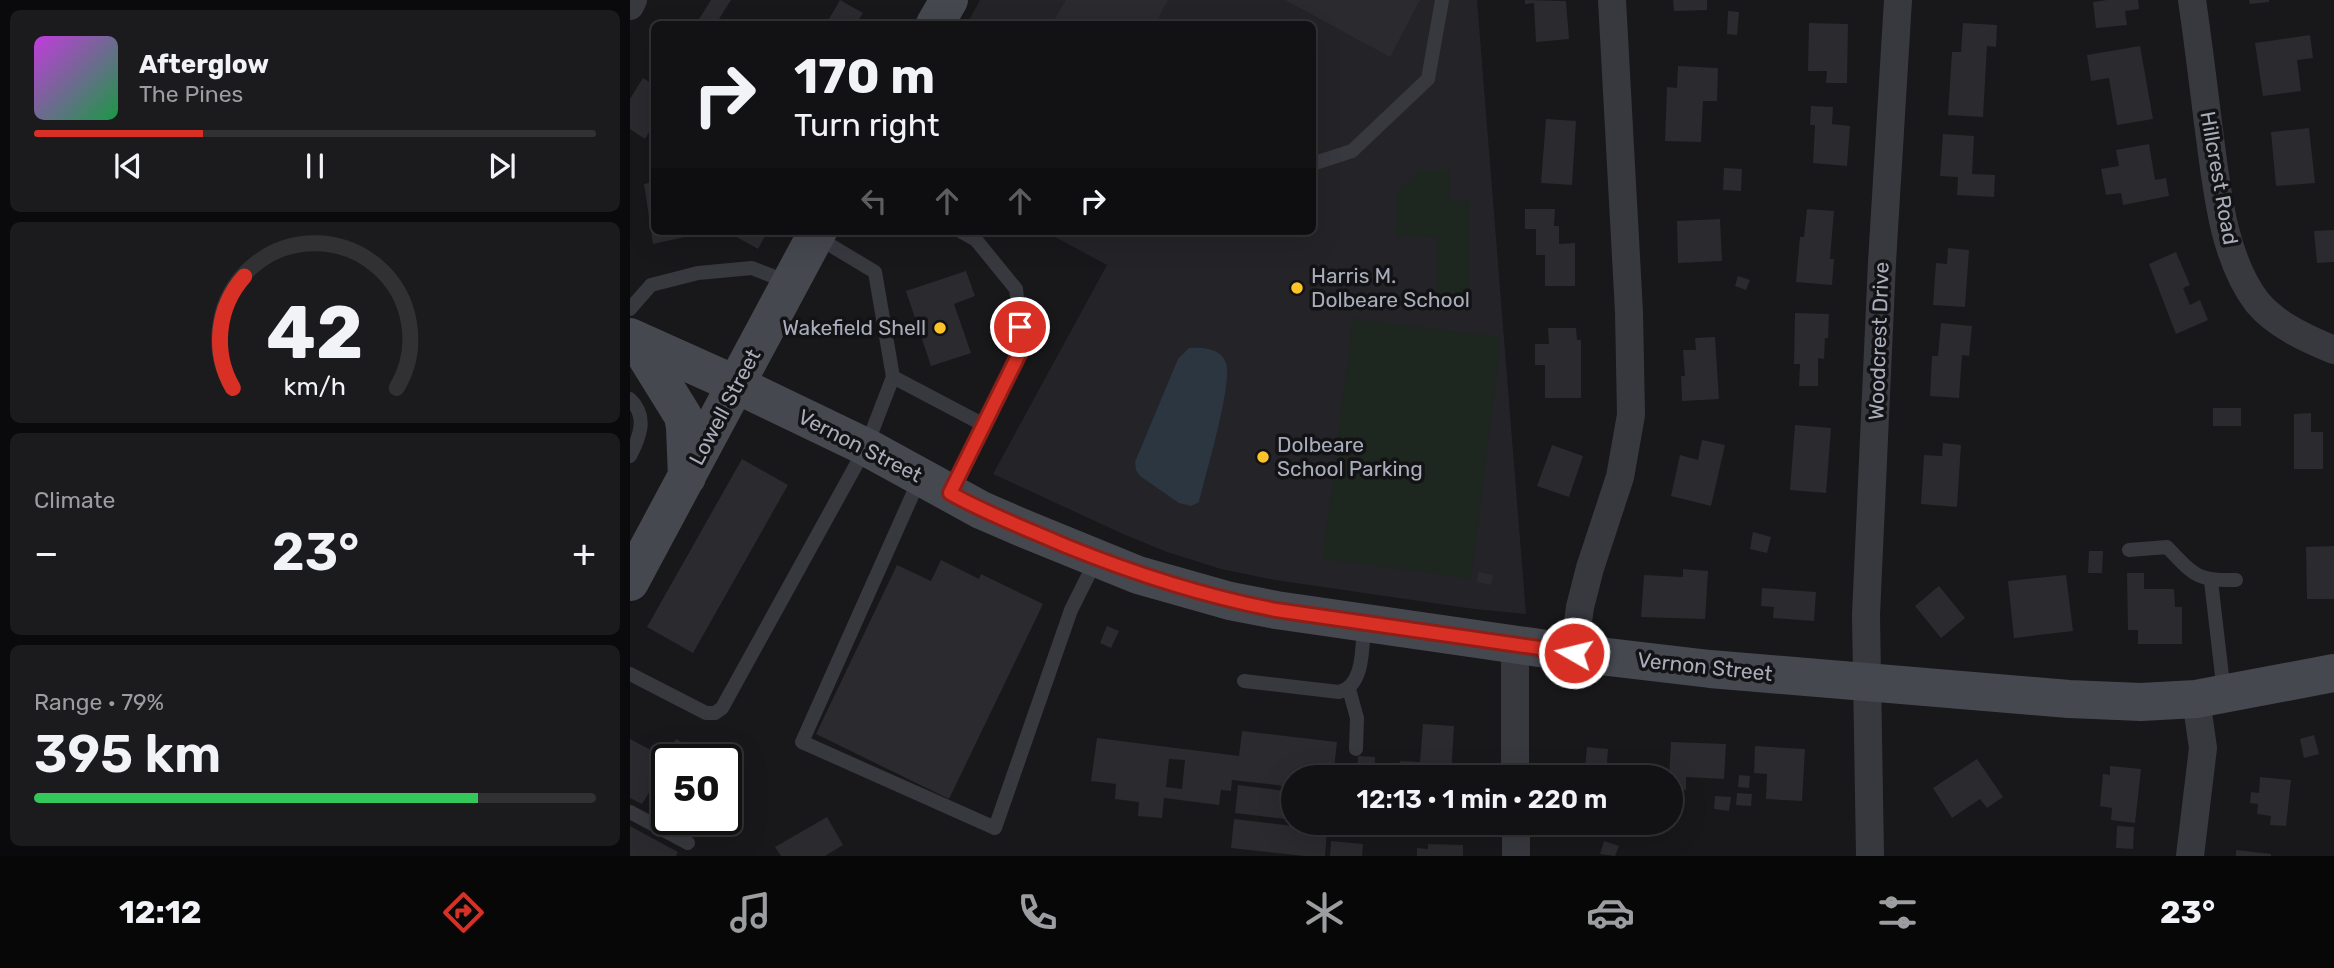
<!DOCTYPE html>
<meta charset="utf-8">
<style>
:root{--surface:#121114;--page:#1b1a1d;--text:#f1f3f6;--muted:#9c9da0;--line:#313134;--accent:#d93025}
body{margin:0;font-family:Rubik,sans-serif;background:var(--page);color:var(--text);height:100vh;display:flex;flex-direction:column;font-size:26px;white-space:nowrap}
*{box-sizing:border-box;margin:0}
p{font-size:23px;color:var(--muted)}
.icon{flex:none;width:38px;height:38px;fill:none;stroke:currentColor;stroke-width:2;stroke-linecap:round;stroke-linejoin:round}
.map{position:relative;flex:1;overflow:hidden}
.drawer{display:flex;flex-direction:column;gap:10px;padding:10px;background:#0a090b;width:630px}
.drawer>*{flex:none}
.guide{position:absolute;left:21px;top:21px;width:665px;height:214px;border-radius:10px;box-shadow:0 7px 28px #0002,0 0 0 2px var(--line);background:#121114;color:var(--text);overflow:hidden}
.speed{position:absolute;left:21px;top:744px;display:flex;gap:14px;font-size:35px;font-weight:700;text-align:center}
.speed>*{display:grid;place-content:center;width:91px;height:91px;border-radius:50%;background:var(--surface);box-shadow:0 7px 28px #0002,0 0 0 2px var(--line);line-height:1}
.speed .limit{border:4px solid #111;border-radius:10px;background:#fff;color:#111}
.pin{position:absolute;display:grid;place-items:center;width:60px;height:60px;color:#fff;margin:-30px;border:4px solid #fff;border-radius:50%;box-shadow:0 2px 7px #0007}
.me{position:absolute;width:77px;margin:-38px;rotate:278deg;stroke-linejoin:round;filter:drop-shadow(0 0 5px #0008)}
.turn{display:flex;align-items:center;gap:24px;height:147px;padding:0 28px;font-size:32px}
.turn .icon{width:91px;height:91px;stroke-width:2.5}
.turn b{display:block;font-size:49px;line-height:60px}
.lanes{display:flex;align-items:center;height:66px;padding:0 28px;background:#0003;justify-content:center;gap:35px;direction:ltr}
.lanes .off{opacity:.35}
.big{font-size:52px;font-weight:600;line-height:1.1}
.drawer .widget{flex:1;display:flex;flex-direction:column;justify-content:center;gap:10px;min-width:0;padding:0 24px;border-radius:10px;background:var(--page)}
.drawer .dial{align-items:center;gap:0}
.dial svg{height:182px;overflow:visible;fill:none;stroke:var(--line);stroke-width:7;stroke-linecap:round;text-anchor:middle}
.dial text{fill:var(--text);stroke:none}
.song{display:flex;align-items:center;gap:21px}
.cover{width:84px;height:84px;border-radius:10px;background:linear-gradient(135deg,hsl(290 70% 55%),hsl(140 70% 35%))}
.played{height:7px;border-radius:4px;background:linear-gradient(90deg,var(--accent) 30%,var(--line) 30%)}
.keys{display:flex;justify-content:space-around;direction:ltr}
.heat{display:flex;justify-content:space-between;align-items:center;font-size:38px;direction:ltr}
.charge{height:10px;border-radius:5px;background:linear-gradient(90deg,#34c759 79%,var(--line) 0)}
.trip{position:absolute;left:651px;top:765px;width:402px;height:70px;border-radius:35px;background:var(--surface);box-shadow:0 7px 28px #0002,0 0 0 2px var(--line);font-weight:600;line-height:70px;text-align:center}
.tab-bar{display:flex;height:112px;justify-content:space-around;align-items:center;background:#070708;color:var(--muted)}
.tab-bar .icon{width:49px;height:49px}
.tab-bar .current{color:var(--accent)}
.tab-bar b{font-size:32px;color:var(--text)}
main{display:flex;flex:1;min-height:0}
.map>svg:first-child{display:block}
</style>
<main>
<section class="drawer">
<div class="widget">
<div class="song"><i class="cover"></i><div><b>Afterglow</b><p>The Pines</p></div></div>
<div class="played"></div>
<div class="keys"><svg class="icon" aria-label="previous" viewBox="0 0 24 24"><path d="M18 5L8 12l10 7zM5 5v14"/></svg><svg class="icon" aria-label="pause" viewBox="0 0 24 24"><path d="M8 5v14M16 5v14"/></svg><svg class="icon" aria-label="next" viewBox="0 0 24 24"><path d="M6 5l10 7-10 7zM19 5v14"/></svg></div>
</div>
<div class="widget dial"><svg viewBox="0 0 100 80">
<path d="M14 69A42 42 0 1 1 86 69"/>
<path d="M14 69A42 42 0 0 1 19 20" stroke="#d93025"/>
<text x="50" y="56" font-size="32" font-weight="700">42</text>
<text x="50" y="72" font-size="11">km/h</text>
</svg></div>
<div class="widget"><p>Climate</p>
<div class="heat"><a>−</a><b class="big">23°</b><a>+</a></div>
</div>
<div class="widget"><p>Range · 79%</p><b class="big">395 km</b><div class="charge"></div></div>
</section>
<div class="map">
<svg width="1704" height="856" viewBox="0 0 1704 856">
<rect width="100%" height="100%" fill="#18171a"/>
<!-- built -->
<path fill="#242327" d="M350 0H847L896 614 844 609 645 580 591 569 537 552 493 534 363 474 477 265 414 231H682V24H337Z"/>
<!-- green -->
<path fill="#1d261f" d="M790 170H819L820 201 840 200V308L807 309V237L766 236V193Z
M723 319 871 337 841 578 693 559Z"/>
<!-- water -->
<path fill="#2c3640" d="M559 348C572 347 591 348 596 363 603 384 575 476 569 502L561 506 549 503 510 476 506 470 505 462 548 359Z"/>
<!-- building -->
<path fill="#2b2a2e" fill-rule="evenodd" d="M81 0H101L89 19 97 24H66Z
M210 0 233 13 226 24H196Z
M436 0H538L525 24H422Z
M655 0H790L760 57Z
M895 0 936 1 939 39 906 42 904 3 895 4Z
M1043 0H1077V10L1044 11Z
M1477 0H1508L1509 9 1495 11 1497 25 1466 28 1463 2Z
M1619 0H1639V2L1620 4Z
M1098 11 1109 12 1107 35 1097 34Z
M1179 23 1218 24 1217 83H1196L1197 71H1178Z
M1333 23 1367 25 1366 47 1357 46 1353 117 1318 115 1322 52H1331Z
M1680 35 1683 58 1667 60 1671 91 1633 96 1625 43Z
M1510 46 1523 119 1487 125 1479 78 1461 81 1457 55Z
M1048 66 1088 68 1087 101H1073L1071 142 1035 141 1037 87 1047 88Z
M13 78 24 85V123L15 139 0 129V99Z
M1181 106 1203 107 1202 124 1220 126 1217 166 1183 163 1185 125H1180Z
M916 119 946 121 942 185 911 183Z
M1679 128 1685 183 1646 186 1641 132Z
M1313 134 1344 136 1342 174 1365 175 1364 197 1327 195 1328 177 1310 176Z
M1519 144 1525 180 1536 178 1539 196 1493 205 1491 193 1476 195 1471 169 1489 166 1486 150Z
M1094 168 1112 169 1111 191 1093 190Z
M24 182V231L78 232 23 244 14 184Z
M895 209H925L924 226H929V244L945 243V286H915V255H906V229H895Z
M1177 209 1204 211 1200 259H1204L1202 285 1166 282 1170 237H1174Z
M1090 219 1092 261 1048 263 1047 221Z
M1704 230V262L1687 263 1684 231Z
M96 231H138L128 249Z
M1318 248 1339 250 1335 307 1303 305 1306 263 1317 264Z
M1546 252 1560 285 1553 288 1560 305 1570 300 1578 320 1546 334 1519 264Z
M336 271 345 296 324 304 341 353 301 366 276 291Z
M1108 276 1120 280 1116 290 1105 286Z
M1165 313 1199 314 1198 338H1195L1194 359 1188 358V386H1169L1170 364H1164Z
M1311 323 1342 326 1339 356 1332 355 1329 398 1300 396 1302 356H1308Z
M918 328H946L947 340H951V398H915V365H905V344H919Z
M1085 337 1089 399 1052 401 1051 376H1055L1053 350H1066L1065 338Z
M1583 408H1611V426H1583Z
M1681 413V432H1693V469H1664V414Z
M1165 425 1201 428 1196 493 1160 490Z
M1072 440 1095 445 1081 506 1041 496 1050 455 1068 460Z
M1313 443 1331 445 1327 507 1291 504 1294 455 1312 456Z
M922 445 953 456 939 497 907 486Z
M112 459 158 485 63 653 17 627Z
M1123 532 1141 537 1137 553 1120 549Z
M1704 546V599H1677L1676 547Z
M1459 551H1473L1472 573H1458Z
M311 560 349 579 351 574 413 604 319 799 186 734 267 565 301 581Z
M1053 569 1078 571 1075 619 1011 617 1014 575 1053 577Z
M848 572 863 575 861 585 847 582Z
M1497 573H1514V589H1544L1545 607H1552V644H1508V630H1498Z
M1436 575 1443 631 1384 638 1378 581Z
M1309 586 1335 618 1311 638 1285 606Z
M1132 588 1186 592 1184 621 1143 618 1144 607 1131 606Z
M477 626 489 631 481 648 470 643Z
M793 724 824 726 821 777H769L770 761 790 762Z
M612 731 707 742 703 777H663V787L602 780 601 791 591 790 589 805 534 798 532 818 508 816 509 802 485 799 486 784 461 781 467 738 609 756ZM539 759 555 760 552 789 536 787Z
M1684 735 1689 754 1674 758 1670 739Z
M0 739 36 758 46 739 83 760H37V811L30 807 34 799 20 791 12 804 0 798Z
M1041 742 1096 744 1094 779 1056 777V790L1041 789V777H1039Z
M1125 746 1175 749 1172 801 1136 799 1137 774 1124 773Z
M957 747 978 749 976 777H940L941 766 955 767Z
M728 756 745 757 744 777H727Z
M1347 759 1373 797 1357 808 1350 799 1322 818 1303 788Z
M1480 766 1511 769 1505 823 1481 820 1482 808 1470 806 1473 774 1480 775Z
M1109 775 1120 776 1119 788 1108 787Z
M1630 777 1661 780 1656 826 1640 825 1641 816 1627 814 1628 804 1620 803 1621 792 1629 793Z
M608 785 663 792V820L605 813Z
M1107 793 1122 794 1121 806 1106 805Z
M1085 796 1101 797 1099 811 1084 809Z
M197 817 213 845 195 856H151L145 847Z
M604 819 697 830 695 856H674L601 848Z
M937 822H982L981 832 936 828Z
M0 826 48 852 46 856H0Z
M1487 826 1504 827 1503 849 1486 848Z
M701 841 733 844 732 856H700Z
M974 841 989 846 985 856 970 854Z
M798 844 833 845V856H787V848L798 849Z
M1606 850 1641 854V856H1606Z"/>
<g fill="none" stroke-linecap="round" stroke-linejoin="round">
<!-- service -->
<path stroke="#38393f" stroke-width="14" d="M682 164 722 151 798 79 812 0
M0 309 21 285 68 273 122 268 158 282
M263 377 354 425
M0 399C18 416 10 437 0 456
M290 478 172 742 365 828 441 610 466 560
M320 492 393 346 386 289 346 240 330 231
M1499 550 1537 547C1564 575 1566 581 1606 580
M1581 581 1594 693
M0 674 76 713H85L92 708 236 447 263 377 245 272 185 236
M614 681 709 692C735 686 732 645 734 623
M719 689 727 718 726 749
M0 812 58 843"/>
<!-- minor -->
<path stroke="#38393f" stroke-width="28" d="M1562 0C1568 41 1573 82 1578 123 1586 180 1591 255 1627 302 1646 325 1677 339 1704 350
M0 6 3 0
M885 644V777
M944 653 950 607 960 568 990 477 1001 415 999 312 982 0
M886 822V856
M1240 856 1236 615 1252 262 1268 0
M1560 856 1573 748 1566 699"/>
<!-- secondary -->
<path stroke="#464850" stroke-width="38" d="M305 24 319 0
M0 337 107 385 236 447 351 510 395 529 508 575 600 601 646 610 944 653 1080 669 1439 699 1511 702 1566 699 1704 673
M6 340 53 416 55 427 57 477
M0 582 188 231"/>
</g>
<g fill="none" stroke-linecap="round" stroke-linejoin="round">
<defs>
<path id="route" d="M390 327 393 346 320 493C357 514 397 529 436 546 505 574 573 596 646 610L944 653"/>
</defs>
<!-- route casing -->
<use href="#route" stroke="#8d1f18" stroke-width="18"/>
<!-- route -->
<use href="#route" stroke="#d93025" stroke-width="12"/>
</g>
<!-- markers -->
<g fill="#ffc32a" stroke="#131215" stroke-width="2.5">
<circle cx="667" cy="288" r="7"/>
<circle cx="310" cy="328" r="7"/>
<circle cx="633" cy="457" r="7"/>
</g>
<g text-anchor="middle" stroke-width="7" stroke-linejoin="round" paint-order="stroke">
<!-- street labels -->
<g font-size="21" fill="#a8adbb" stroke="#131215">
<text transform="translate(1589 178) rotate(80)" y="7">Hillcrest Road</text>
<text transform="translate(1249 341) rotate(-88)" y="7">Woodcrest Drive</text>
<text transform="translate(95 407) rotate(-62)" y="7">Lowell Street</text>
<text transform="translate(230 446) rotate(27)" y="7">Vernon Street</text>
<text transform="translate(1075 667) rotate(6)" y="7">Vernon Street</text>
</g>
<!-- poi labels -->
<g font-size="21" fill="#a8adbb" stroke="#131215" text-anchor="start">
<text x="681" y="283">Harris M.<tspan x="681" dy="24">Dolbeare School</tspan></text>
<text x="296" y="335" text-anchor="end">Wakefield Shell</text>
<text x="647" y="452">Dolbeare<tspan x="647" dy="24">School Parking</tspan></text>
</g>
</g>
</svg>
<div class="speed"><div class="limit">50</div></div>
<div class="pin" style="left:390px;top:327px;background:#d93025"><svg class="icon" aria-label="arrive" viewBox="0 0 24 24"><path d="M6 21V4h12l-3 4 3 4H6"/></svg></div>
<svg class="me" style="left:944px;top:653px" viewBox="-20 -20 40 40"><circle r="17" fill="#d93025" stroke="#fff" stroke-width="3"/><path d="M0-11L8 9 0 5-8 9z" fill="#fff"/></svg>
<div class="trip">12:13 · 1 min · 220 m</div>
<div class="guide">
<div class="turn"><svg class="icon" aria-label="right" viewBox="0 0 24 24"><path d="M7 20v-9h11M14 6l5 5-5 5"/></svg><div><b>170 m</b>Turn right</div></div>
<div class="lanes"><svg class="icon off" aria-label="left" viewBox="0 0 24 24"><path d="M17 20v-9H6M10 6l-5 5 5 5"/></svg><svg class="icon off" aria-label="ahead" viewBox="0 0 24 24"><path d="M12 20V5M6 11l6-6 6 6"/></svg><svg class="icon off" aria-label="ahead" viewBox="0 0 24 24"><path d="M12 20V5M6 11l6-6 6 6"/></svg><svg class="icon" aria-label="right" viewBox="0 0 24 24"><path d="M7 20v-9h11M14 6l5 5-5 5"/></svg></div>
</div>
</div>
</main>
<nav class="tab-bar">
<b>12:12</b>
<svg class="icon current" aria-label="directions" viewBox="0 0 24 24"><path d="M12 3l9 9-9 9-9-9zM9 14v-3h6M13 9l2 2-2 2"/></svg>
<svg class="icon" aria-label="music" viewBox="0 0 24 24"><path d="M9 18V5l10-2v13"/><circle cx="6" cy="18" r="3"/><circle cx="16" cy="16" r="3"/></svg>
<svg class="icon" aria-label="phone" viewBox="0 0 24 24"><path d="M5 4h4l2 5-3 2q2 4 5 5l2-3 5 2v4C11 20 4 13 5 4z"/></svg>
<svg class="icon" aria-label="climate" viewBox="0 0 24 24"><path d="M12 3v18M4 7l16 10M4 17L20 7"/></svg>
<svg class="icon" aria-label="car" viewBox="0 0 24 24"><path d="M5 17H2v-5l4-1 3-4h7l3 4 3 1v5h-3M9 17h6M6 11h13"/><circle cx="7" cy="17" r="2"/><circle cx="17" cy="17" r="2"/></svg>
<svg class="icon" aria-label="filters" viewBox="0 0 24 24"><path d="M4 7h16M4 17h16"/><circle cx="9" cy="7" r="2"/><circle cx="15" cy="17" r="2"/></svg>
<b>23°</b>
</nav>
